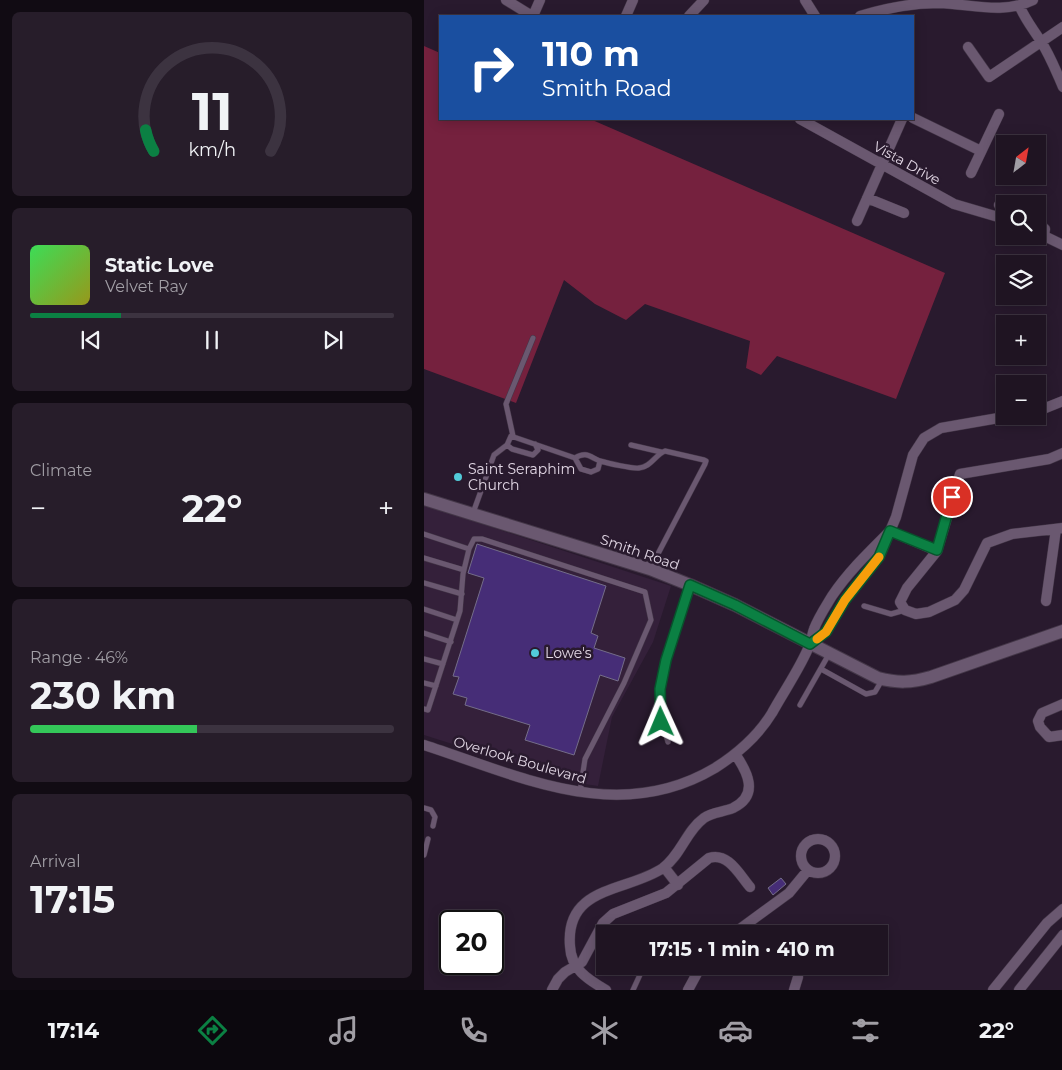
<!DOCTYPE html>
<meta charset="utf-8">
<style>
:root{--surface:#1f1422;--page:#271d2a;--text:#f1f3f6;--muted:#a19ea5;--line:#3c3340;--accent:#0b8043}
body{margin:0;font-family:Montserrat,sans-serif;background:var(--page);color:var(--text);height:100vh;display:flex;flex-direction:column;font-size:19px;white-space:nowrap}
*{box-sizing:border-box;margin:0}
p{font-size:16px;color:var(--muted)}
.icon{flex:none;width:28px;height:28px;fill:none;stroke:currentColor;stroke-width:2;stroke-linecap:round;stroke-linejoin:round}
.map{position:relative;flex:1;overflow:hidden}
.details{display:flex;flex-direction:column;gap:12px;padding:12px;background:#110b13;width:424px}
.details>*{flex:none}
.guide{position:absolute;left:15px;top:15px;width:475px;height:105px;border-radius:0px;box-shadow:0 2px 12px #0003,0 0 0 1px var(--line);background:#1a4fa0;color:#fff;overflow:hidden}
.needle{width:32px;rotate:31deg}
.buttons{position:absolute;left:572px;top:135px;display:grid;gap:10px}
.buttons a{display:grid;place-items:center;width:50px;height:50px;border-radius:0px;background:var(--surface);box-shadow:0 2px 12px #0003,0 0 0 1px var(--line);font-size:25px}
.speed{position:absolute;left:15px;top:910px;display:flex;gap:10px;font-size:25px;font-weight:700;text-align:center}
.speed>*{display:grid;place-content:center;width:65px;height:65px;border-radius:50%;background:var(--surface);box-shadow:0 2px 12px #0003,0 0 0 1px var(--line);line-height:1}
.speed .limit{border:2px solid #111;border-radius:8px;background:#fff;color:#111}
.pin{position:absolute;display:grid;place-items:center;width:42px;height:42px;color:#fff;margin:-21px;border:2px solid #fff;border-radius:50%;box-shadow:0 1px 5px #0007}
.me{position:absolute;width:55px;margin:-28px;rotate:359deg;stroke-linejoin:round;filter:drop-shadow(0 0 4px #0008)}
.turn{display:flex;align-items:center;gap:18px;height:105px;padding:0 20px;font-size:22px}
.turn .icon{width:65px;height:65px;stroke-width:2.5}
.turn b{display:block;font-size:35px;line-height:42px}
.big{font-size:38px;font-weight:700;line-height:1.1}
.details .tile{flex:1;display:flex;flex-direction:column;justify-content:center;gap:8px;min-width:0;padding:0 18px;border-radius:8px;background:var(--page)}
.details .dial{align-items:center;gap:0}
.dial svg{height:130px;overflow:visible;fill:none;stroke:var(--line);stroke-width:7;stroke-linecap:round;text-anchor:middle}
.dial text{fill:var(--text);stroke:none}
.song{display:flex;align-items:center;gap:15px}
.cover{width:60px;height:60px;border-radius:8px;background:linear-gradient(135deg,hsl(130 70% 55%),hsl(60 70% 35%))}
.played{height:5px;border-radius:2px;background:linear-gradient(90deg,var(--accent) 25%,var(--line) 25%)}
.keys{display:flex;justify-content:space-around;direction:ltr}
.heat{display:flex;justify-content:space-between;align-items:center;font-size:28px;direction:ltr}
.charge{height:8px;border-radius:4px;background:linear-gradient(90deg,#34c759 46%,var(--line) 0)}
.trip{position:absolute;left:172px;top:925px;width:292px;height:50px;border-radius:0px;background:var(--surface);box-shadow:0 2px 12px #0003,0 0 0 1px var(--line);font-weight:700;line-height:50px;text-align:center}
.dock{display:flex;height:80px;justify-content:space-around;align-items:center;background:#0c080e;color:var(--muted)}
.dock .icon{width:35px;height:35px}
.dock .active{color:var(--accent)}
.dock b{font-size:22px;color:var(--text)}
main{display:flex;flex:1;min-height:0}
.map>svg:first-child{display:block}
</style>
<main>
<section class="details">
<div class="tile dial"><svg viewBox="0 0 100 80">
<path d="M14 69A42 42 0 1 1 86 69"/>
<path d="M14 69A42 42 0 0 1 9 56" stroke="#0b8043"/>
<text x="50" y="56" font-size="32" font-weight="700">11</text>
<text x="50" y="72" font-size="11">km/h</text>
</svg></div>
<div class="tile">
<div class="song"><i class="cover"></i><div><b>Static Love</b><p>Velvet Ray</p></div></div>
<div class="played"></div>
<div class="keys"><svg class="icon" aria-label="previous" viewBox="0 0 24 24"><path d="M18 5L8 12l10 7zM5 5v14"/></svg><svg class="icon" aria-label="pause" viewBox="0 0 24 24"><path d="M8 5v14M16 5v14"/></svg><svg class="icon" aria-label="next" viewBox="0 0 24 24"><path d="M6 5l10 7-10 7zM19 5v14"/></svg></div>
</div>
<div class="tile"><p>Climate</p>
<div class="heat"><a>−</a><b class="big">22°</b><a>+</a></div>
</div>
<div class="tile"><p>Range · 46%</p><b class="big">230 km</b><div class="charge"></div></div>
<div class="tile"><p>Arrival</p><b class="big">17:15</b></div>
</section>
<div class="map">
<svg width="639" height="990" viewBox="0 0 639 990">
<rect width="100%" height="100%" fill="#291a2e"/>
<!-- built -->
<path fill="#34203a" d="M0 505 247 586 229 642 188 717 174 786 148 782 0 735Z"/>
<!-- green -->
<path fill="#75213e" d="M0 46 16 53V119H166L521 273 472 399 353 356 337 375 322 368 326 341 221 304 202 320 171 304 140 280 92 403 0 369Z"/>
<!-- building -->
<path fill="#462d77" stroke="#746d89" d="M53 544 182 586 167 633 174 636 170 648 201 658 194 681 176 675 150 755 101 740 106 725 41 705 43 698 29 694 35 677 29 676 60 578 44 573Z
M357 878 362 884 349 895 344 888Z"/>
<g fill="none" stroke-linecap="round" stroke-linejoin="round">
<defs>
<path id="service" d="M89 436 82 404 109 338
M83 445 88 449 109 455 114 450 111 444
M207 445 237 452
M151 458 157 469 167 472 174 469 176 461
M49 513 70 455 83 445 87 436 151 458C162 451 166 457 176 461 183 463 209 469 215 468 227 467 231 455 241 451L280 460 282 461 281 464 226 569
M0 534 45 549 39 574 36 611 4 710 0 709
M45 549 50 539H58L221 592 227 620 200 683 161 759 156 792
M0 558 40 570
M0 583 38 594
M440 606 467 614 481 610
M0 609 33 620
M0 633 27 642
M0 659 19 664
M397 669 442 694 451 692 458 680
M0 683 12 686
M376 705 405 654
M244 742C230 700 240 670 252 630 257 615 260 600 266 586
M0 808 7 810 11 817 9 826
M0 855 4 839
M209 990 220 966"/>
<path id="minor" d="M82 0 108 16
M381 0 391 16
M596 7C601 19 609 29 616 40 626 55 632 71 639 87
M109 16 116 0
M202 16 209 0
M265 16 280 0
M436 16C462 8 488 3 515 3 547 4 579 15 609 0
M544 47 565 77 639 27
M489 118 557 151
M376 119 530 204 581 219
M547 173 575 114
M443 198 480 213
M575 205 581 208
M433 221 478 119
M614 223 621 229 620 236
M614 233 639 245
M614 411 639 401
M639 453 625 459 536 474 513 551 483 588 476 602 481 610 492 614 505 612 531 600 540 590 563 543 588 534 639 528
M466 531 513 551
M622 601 632 529
M386 644 402 632 421 600 455 557 472 517 489 455 500 438 517 428 586 416
M639 704 618 713 614 721 616 727 625 737 639 735
M0 745C96 776 194 826 291 768 313 754 334 736 348 713 360 691 377 667 386 644 388 639 388 634 390 629 394 618 402 606 408 596 425 571 445 552 466 531
M377 856a17 17 0 1 1 34 0a17 17 0 1 1-34 0Z
M240 867 254 885
M309 934 365 893 384 870
M128 990 134 979 141 972 158 962 179 923 189 914 242 893 285 858C304 852 315 874 326 887
M182 990C163 979 147 969 146 946 141 885 204 892 239 868 257 855 262 831 280 818 288 812 300 812 309 808 336 795 323 771 311 754
M264 990 277 966
M370 990 374 977
M569 990 623 923 639 909
M595 990 639 935"/>
<path id="tertiary" d="M0 499 226 569 266 585 311 605 454 678C473 683 487 683 507 677L639 631"/>
</defs>
<!-- service casing -->
<use href="#service" stroke="#443748" stroke-width="6"/>
<!-- minor casing -->
<use href="#minor" stroke="#443748" stroke-width="11"/>
<!-- tertiary casing -->
<use href="#tertiary" stroke="#443748" stroke-width="14"/>
<!-- service -->
<use href="#service" stroke="#6a5870" stroke-width="5"/>
<!-- minor -->
<use href="#minor" stroke="#6a5870" stroke-width="10"/>
<!-- tertiary -->
<use href="#tertiary" stroke="#6a5870" stroke-width="12"/>
</g>
<g fill="none" stroke-linecap="round" stroke-linejoin="round">
<defs>
<path id="route" d="M237 722 236 689 242 660 266 585 311 605 386 644 402 632 421 600 455 557 466 531 513 550 528 497"/>
</defs>
<!-- route casing -->
<use href="#route" stroke="#07532c" stroke-width="12"/>
<!-- route -->
<use href="#route" stroke="#0b8043" stroke-width="9"/>
<!-- slow -->
<path stroke="#f59e0b" stroke-width="9" d="M393 639 402 632 421 600 455 557"/>
</g>
<!-- markers -->
<g fill="#52cbd9" stroke="#291a2e" stroke-width="2">
<circle cx="34" cy="477" r="5"/>
<circle cx="111" cy="653" r="5"/>
</g>
<g text-anchor="middle" stroke-width="5" stroke-linejoin="round" paint-order="stroke">
<!-- street labels -->
<g font-size="14" fill="#e2d7e5" stroke="#291a2e">
<text transform="translate(483 163) rotate(29)" y="5">Vista Drive</text>
<text transform="translate(216 552) rotate(19)" y="5">Smith Road</text>
<text transform="translate(96 760) rotate(16)" y="5">Overlook Boulevard</text>
</g>
<!-- poi labels -->
<g font-size="14" fill="#e2d7e5" stroke="#291a2e" text-anchor="start">
<text x="44" y="474">Saint Seraphim<tspan x="44" dy="16">Church</tspan></text>
<text x="121" y="658">Lowe's</text>
</g>
</g>
</svg>
<div class="buttons">
<a><svg class="needle" viewBox="-14 -14 28 28"><path d="M0-13l5 13h-10z" fill="#e53935"/><path d="M0 13l5-13h-10z" fill="#a19ea5"/></svg></a>
<a><svg class="icon" aria-label="search" viewBox="0 0 24 24"><circle cx="10" cy="10" r="6"/><path d="M15 15l6 6"/></svg></a>
<a><svg class="icon" aria-label="layers" viewBox="0 0 24 24"><path d="M12 4l9 5-9 5-9-5zM3 14l9 5 9-5"/></svg></a>
<a>+</a>
<a>−</a>
</div>
<div class="speed"><div class="limit">20</div></div>
<div class="pin" style="left:528px;top:497px;background:#d93025"><svg class="icon" aria-label="arrive" viewBox="0 0 24 24"><path d="M6 21V4h12l-3 4 3 4H6"/></svg></div>
<svg class="me" style="left:237px;top:722px" viewBox="-20 -20 40 40"><path d="M0-17L14 15 0 8-14 15z" fill="#0b8043" stroke="#fff" stroke-width="4"/></svg>
<div class="trip">17:15 · 1 min · 410 m</div>
<div class="guide">
<div class="turn"><svg class="icon" aria-label="right" viewBox="0 0 24 24"><path d="M7 20v-9h11M14 6l5 5-5 5"/></svg><div><b>110 m</b>Smith Road</div></div>
</div>
</div>
</main>
<nav class="dock">
<b>17:14</b>
<svg class="icon active" aria-label="directions" viewBox="0 0 24 24"><path d="M12 3l9 9-9 9-9-9zM9 14v-3h6M13 9l2 2-2 2"/></svg>
<svg class="icon" aria-label="music" viewBox="0 0 24 24"><path d="M9 18V5l10-2v13"/><circle cx="6" cy="18" r="3"/><circle cx="16" cy="16" r="3"/></svg>
<svg class="icon" aria-label="phone" viewBox="0 0 24 24"><path d="M5 4h4l2 5-3 2q2 4 5 5l2-3 5 2v4C11 20 4 13 5 4z"/></svg>
<svg class="icon" aria-label="climate" viewBox="0 0 24 24"><path d="M12 3v18M4 7l16 10M4 17L20 7"/></svg>
<svg class="icon" aria-label="car" viewBox="0 0 24 24"><path d="M5 17H2v-5l4-1 3-4h7l3 4 3 1v5h-3M9 17h6M6 11h13"/><circle cx="7" cy="17" r="2"/><circle cx="17" cy="17" r="2"/></svg>
<svg class="icon" aria-label="filters" viewBox="0 0 24 24"><path d="M4 7h16M4 17h16"/><circle cx="9" cy="7" r="2"/><circle cx="15" cy="17" r="2"/></svg>
<b>22°</b>
</nav>
